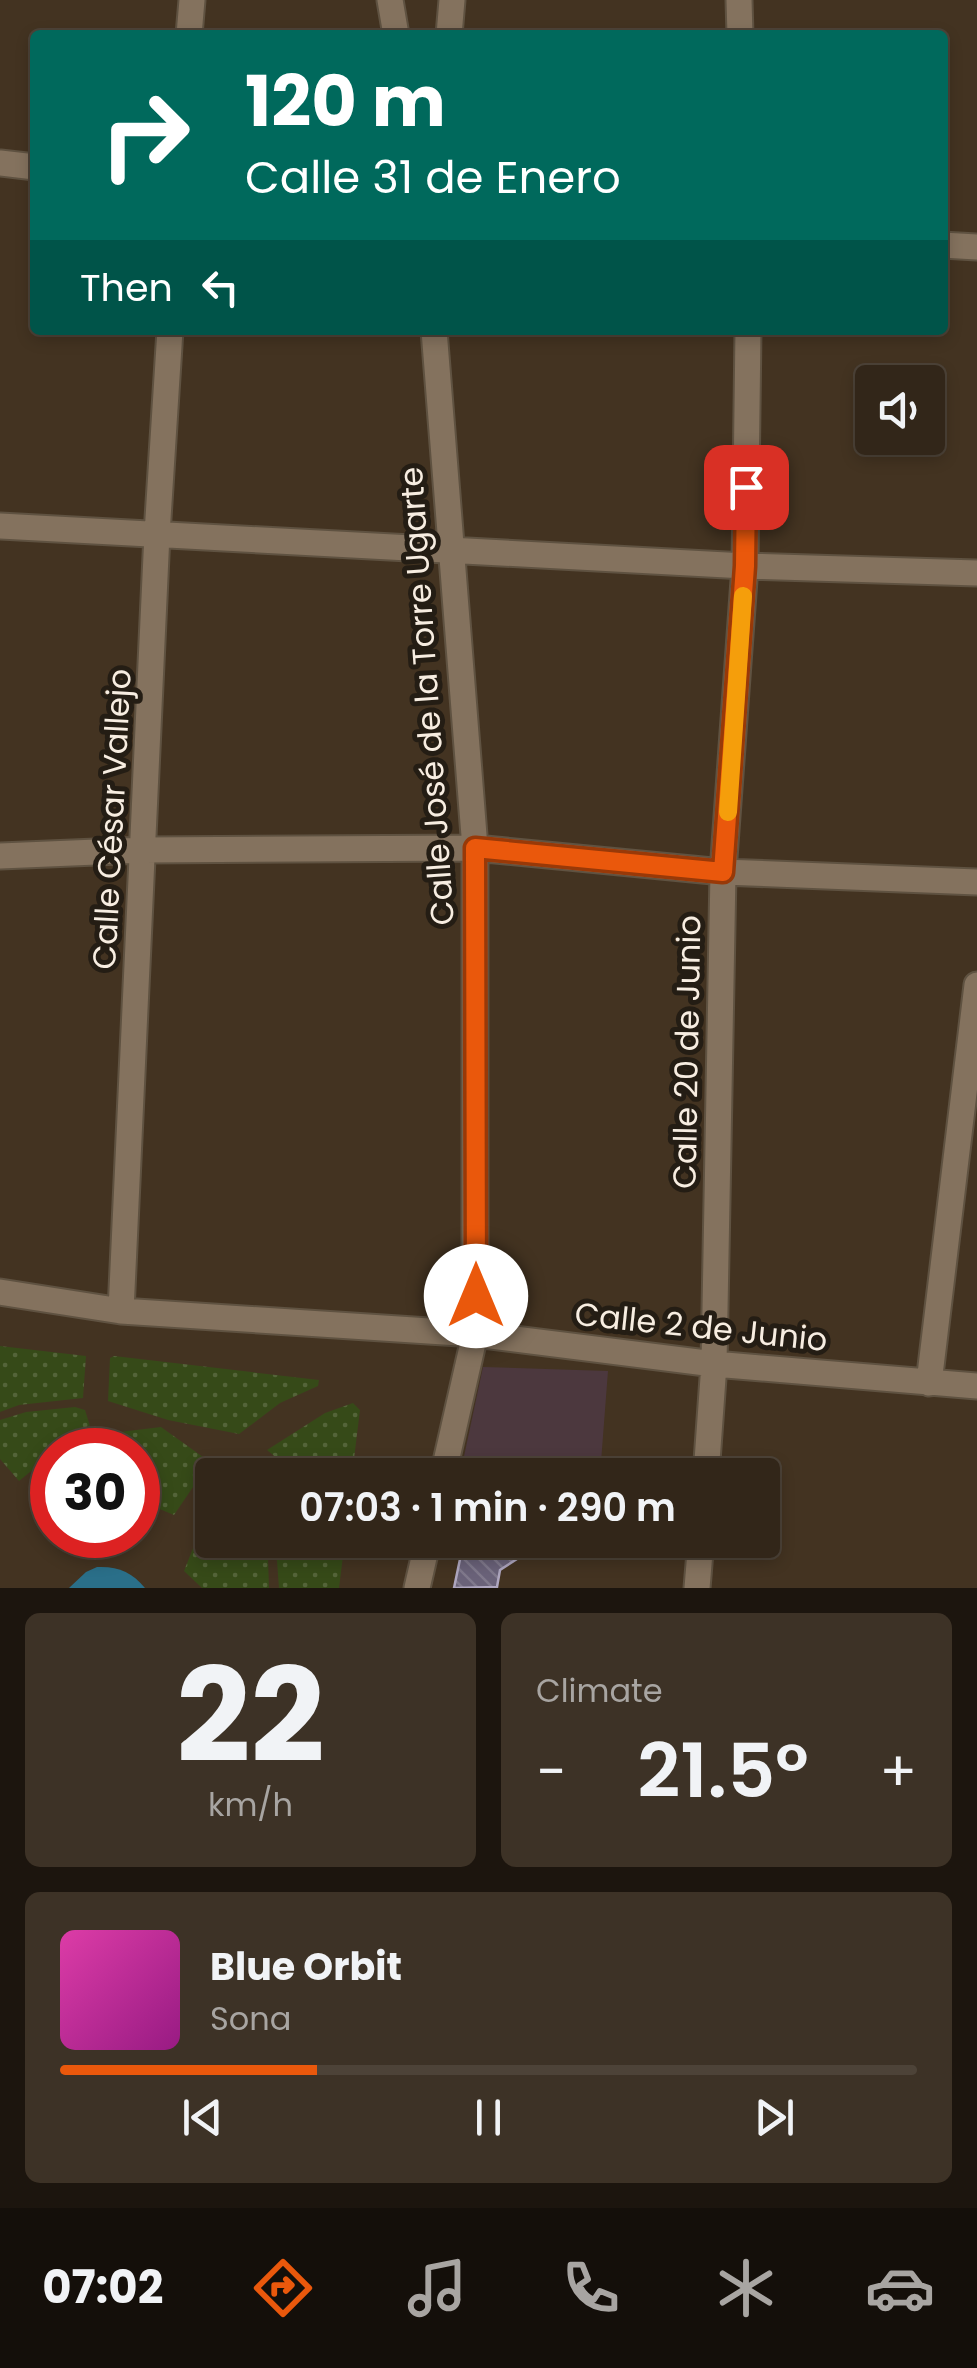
<!DOCTYPE html>
<meta charset="utf-8">
<style>
:root{--surface:#322619;--page:#3d3226;--text:#f1f3f6;--muted:#a8a5a2;--line:#4d4338;--accent:#ea580c}
body{margin:0;font-family:Poppins,sans-serif;background:var(--page);color:var(--text);height:100vh;display:flex;flex-direction:column;font-size:38px;white-space:nowrap}
*{box-sizing:border-box;margin:0}
p{font-size:32px;color:var(--muted)}
.icon{flex:none;width:55px;height:55px;fill:none;stroke:currentColor;stroke-width:2;stroke-linecap:round;stroke-linejoin:round}
.map{position:relative;height:1588px;overflow:hidden}
.side{display:flex;flex-direction:column;gap:25px;padding:25px;background:#1c150e;flex:1}
.side>*{flex:none}
.guide{position:absolute;left:30px;top:30px;width:918px;height:305px;border-radius:10px;box-shadow:0 5px 15px #0003,0 0 0 2px var(--line);background:#00695c;color:#fff;overflow:hidden}
.fabs{position:absolute;left:855px;top:365px;display:grid;gap:20px}
.fabs a{display:grid;place-items:center;width:90px;height:90px;border-radius:10px;background:var(--surface);box-shadow:0 5px 15px #0003,0 0 0 2px var(--line);font-size:50px}
.speed{position:absolute;left:30px;top:1428px;display:flex;gap:20px;font-size:50px;font-weight:700;text-align:center}
.speed>*{display:grid;place-content:center;width:130px;height:130px;border-radius:50%;background:var(--surface);box-shadow:0 5px 15px #0003,0 0 0 2px var(--line);line-height:1}
.speed .limit{border:15px solid #d22;background:#fff;color:#111}
.pin{position:absolute;display:grid;place-items:center;width:85px;height:85px;color:#fff;margin:-42px;border-radius:20px;box-shadow:0 5px 15px #0006}
.me{position:absolute;width:110px;margin:-55px;rotate:0deg;stroke-linejoin:round;filter:drop-shadow(0 0 8px #0008)}
.turn{display:flex;align-items:center;gap:35px;height:210px;padding:0 50px;font-size:45px}
.turn .icon{width:130px;height:130px;stroke-width:2.5}
.turn b{display:block;font-size:70px;line-height:85px}
.then{display:flex;align-items:center;height:95px;padding:0 50px;background:#0003;gap:20px;font-size:38px}
.big{font-size:75px;font-weight:600;line-height:1.1}
.side .widget{flex:1;display:flex;flex-direction:column;justify-content:center;gap:15px;min-width:0;padding:0 35px;border-radius:15px;background:var(--page)}
.side .dial{align-items:center;gap:0}
.dial b{font-size:130px;line-height:1}
.song{display:flex;align-items:center;gap:30px}
.cover{width:120px;height:120px;border-radius:15px;background:linear-gradient(135deg,hsl(320 70% 55%),hsl(310 70% 35%))}
.played{height:10px;border-radius:5px;background:linear-gradient(90deg,var(--accent) 30%,var(--line) 30%)}
.keys{display:flex;justify-content:space-around;direction:ltr}
.heat{display:flex;justify-content:space-between;align-items:center;font-size:55px;direction:ltr}
.side .tiles{flex:1;display:grid;gap:25px;grid-template-columns:1fr 1fr}
.widget:last-child{grid-column:span 2}
.trip{position:absolute;left:195px;top:1458px;width:585px;height:100px;border-radius:10px;background:var(--surface);box-shadow:0 5px 15px #0003,0 0 0 2px var(--line);font-weight:600;line-height:100px;text-align:center}
.tabs{display:flex;height:160px;justify-content:space-around;align-items:center;background:#140f0a;color:var(--muted)}
.tabs .icon{width:70px;height:70px}
.tabs .active{color:var(--accent)}
.tabs b{font-size:45px;color:var(--text)}
.map>svg:first-child{display:block}
</style>
<div class="map">
<svg width="977" height="1588" viewBox="0 0 977 1588">
<defs>
<pattern id="grass-dots" width="8" height="8" patternUnits="userSpaceOnUse" patternTransform="scale(2.5)"><rect width="8" height="8" fill="#364a18"/><path d="M2 2h.1M6 6h.1" fill="none" stroke="#546439" stroke-width="1.8" stroke-linecap="round"/></pattern>
<pattern id="building-back-hatch" width="6" height="6" patternUnits="userSpaceOnUse" patternTransform="scale(2.5)"><rect width="6" height="6" fill="#6a6279"/><path d="M-1 5l2 2M0 0l6 6M5-1l2 2" fill="none" stroke="#80798c"/></pattern>
</defs>
<rect width="100%" height="100%" fill="#433321"/>
<!-- medical -->
<path fill="#4c383e" d="M483 1367 608 1371 600 1475H460Z"/>
<!-- grass -->
<path fill="url(#grass-dots)" d="M0 1346 86 1356 83 1398 19 1405 0 1412Z
M114 1356 319 1380 318 1386 280 1403 239 1434 168 1420 108 1401 110 1358Z
M353 1403 360 1410 352 1475H297L267 1450 325 1413Z
M75 1407 85 1410 90 1426C84 1437 65 1449 52 1450V1454L19 1481 0 1459V1420L26 1412Z
M161 1427 210 1462 174 1515 138 1500V1450H126L120 1432Z
M212 1511V1540H261L268 1557 269 1588H202L184 1571 197 1538Z
M310 1540H345L339 1588H279L277 1561 271 1543C285 1549 298 1551 310 1540Z"/>
<!-- water -->
<path fill="#2a6f89" d="M97 1567C118 1566 132 1572 145 1588H69L86 1572Z"/>
<!-- building -->
<path fill="url(#building-back-hatch)" stroke="#aea6bf" stroke-width="2.5" d="M464 1540H535L537 1546 500 1570 497 1587 454 1588Z"/>
<g fill="none" stroke-linecap="round" stroke-linejoin="round">
<defs>
<path id="minor" d="M390 0 396 35
M739 0 740 35
M189 35 192 0
M449 35 452 0
M0 163 35 167
M942 245 977 247
M434 330 475 848V1334L443 1475
M0 526 745 566 977 573
M0 856 144 850 475 848 723 872 977 882
M0 1292 121 1311 475 1334 714 1364 977 1386
M121 1311 157 534 170 330
M929 1383 977 985
M706 1475 714 1364 723 872 745 566 748 330
M417 1588 428 1540
M697 1588 701 1540"/>
</defs>
<!-- minor casing -->
<use href="#minor" stroke="#5f5241" stroke-width="29"/>
<!-- minor -->
<use href="#minor" stroke="#84725e" stroke-width="25"/>
</g>
<g fill="none" stroke-linecap="round" stroke-linejoin="round">
<defs>
<path id="route" d="M476 1296 475 848 723 872 745 566 746 487"/>
</defs>
<!-- route casing -->
<use href="#route" stroke="#983908" stroke-width="25"/>
<!-- route -->
<use href="#route" stroke="#ea580c" stroke-width="18"/>
<!-- slow -->
<path stroke="#f59e0b" stroke-width="18" d="M728 812 743 596"/>
</g>
<g text-anchor="middle" stroke-width="10" stroke-linejoin="round" paint-order="stroke">
<!-- street labels -->
<g font-size="32" fill="#f7ede1" stroke="#241d14">
<text transform="translate(427 696) rotate(-94)" y="11">Calle José de la Torre Ugarte</text>
<text transform="translate(112 819) rotate(-87)" y="11">Calle César Vallejo</text>
<text transform="translate(687 1052) rotate(-89)" y="11">Calle 20 de Junio</text>
<text transform="translate(701 1327) rotate(6)" y="11">Calle 2 de Junio</text>
</g>
</g>
</svg>
<div class="fabs">
<a><svg class="icon" aria-label="sound" viewBox="0 0 24 24"><path d="M4 9h4l5-4v14l-5-4H4zM17 9q2 3 0 6"/></svg></a>
</div>
<div class="speed"><div class="limit">30</div></div>
<div class="pin" style="left:746px;top:487px;background:#d93025"><svg class="icon" aria-label="arrive" viewBox="0 0 24 24"><path d="M6 21V4h12l-3 4 3 4H6"/></svg></div>
<svg class="me" style="left:476px;top:1296px" viewBox="-20 -20 40 40"><circle r="19" fill="#fff"/><path d="M0-13L10 11 0 6-10 11z" fill="#ea580c"/></svg>
<div class="trip">07:03 · 1 min · 290 m</div>
<div class="guide">
<div class="turn"><svg class="icon" aria-label="right" viewBox="0 0 24 24"><path d="M7 20v-9h11M14 6l5 5-5 5"/></svg><div><b>120 m</b>Calle 31 de Enero</div></div>
<div class="then">Then<svg class="icon" aria-label="left" viewBox="0 0 24 24"><path d="M17 20v-9H6M10 6l-5 5 5 5"/></svg></div>
</div>
</div>
<section class="side">
<div class="tiles">
<div class="widget dial"><b>22</b><p>km/h</p></div>
<div class="widget"><p>Climate</p>
<div class="heat"><a>−</a><b class="big">21.5°</b><a>+</a></div>
</div>
<div class="widget">
<div class="song"><i class="cover"></i><div><b>Blue Orbit</b><p>Sona</p></div></div>
<div class="played"></div>
<div class="keys"><svg class="icon" aria-label="previous" viewBox="0 0 24 24"><path d="M18 5L8 12l10 7zM5 5v14"/></svg><svg class="icon" aria-label="pause" viewBox="0 0 24 24"><path d="M8 5v14M16 5v14"/></svg><svg class="icon" aria-label="next" viewBox="0 0 24 24"><path d="M6 5l10 7-10 7zM19 5v14"/></svg></div>
</div>
</div>
</section>
<nav class="tabs">
<b>07:02</b>
<svg class="icon active" aria-label="directions" viewBox="0 0 24 24"><path d="M12 3l9 9-9 9-9-9zM9 14v-3h6M13 9l2 2-2 2"/></svg>
<svg class="icon" aria-label="music" viewBox="0 0 24 24"><path d="M9 18V5l10-2v13"/><circle cx="6" cy="18" r="3"/><circle cx="16" cy="16" r="3"/></svg>
<svg class="icon" aria-label="phone" viewBox="0 0 24 24"><path d="M5 4h4l2 5-3 2q2 4 5 5l2-3 5 2v4C11 20 4 13 5 4z"/></svg>
<svg class="icon" aria-label="climate" viewBox="0 0 24 24"><path d="M12 3v18M4 7l16 10M4 17L20 7"/></svg>
<svg class="icon" aria-label="car" viewBox="0 0 24 24"><path d="M5 17H2v-5l4-1 3-4h7l3 4 3 1v5h-3M9 17h6M6 11h13"/><circle cx="7" cy="17" r="2"/><circle cx="17" cy="17" r="2"/></svg>
</nav>
